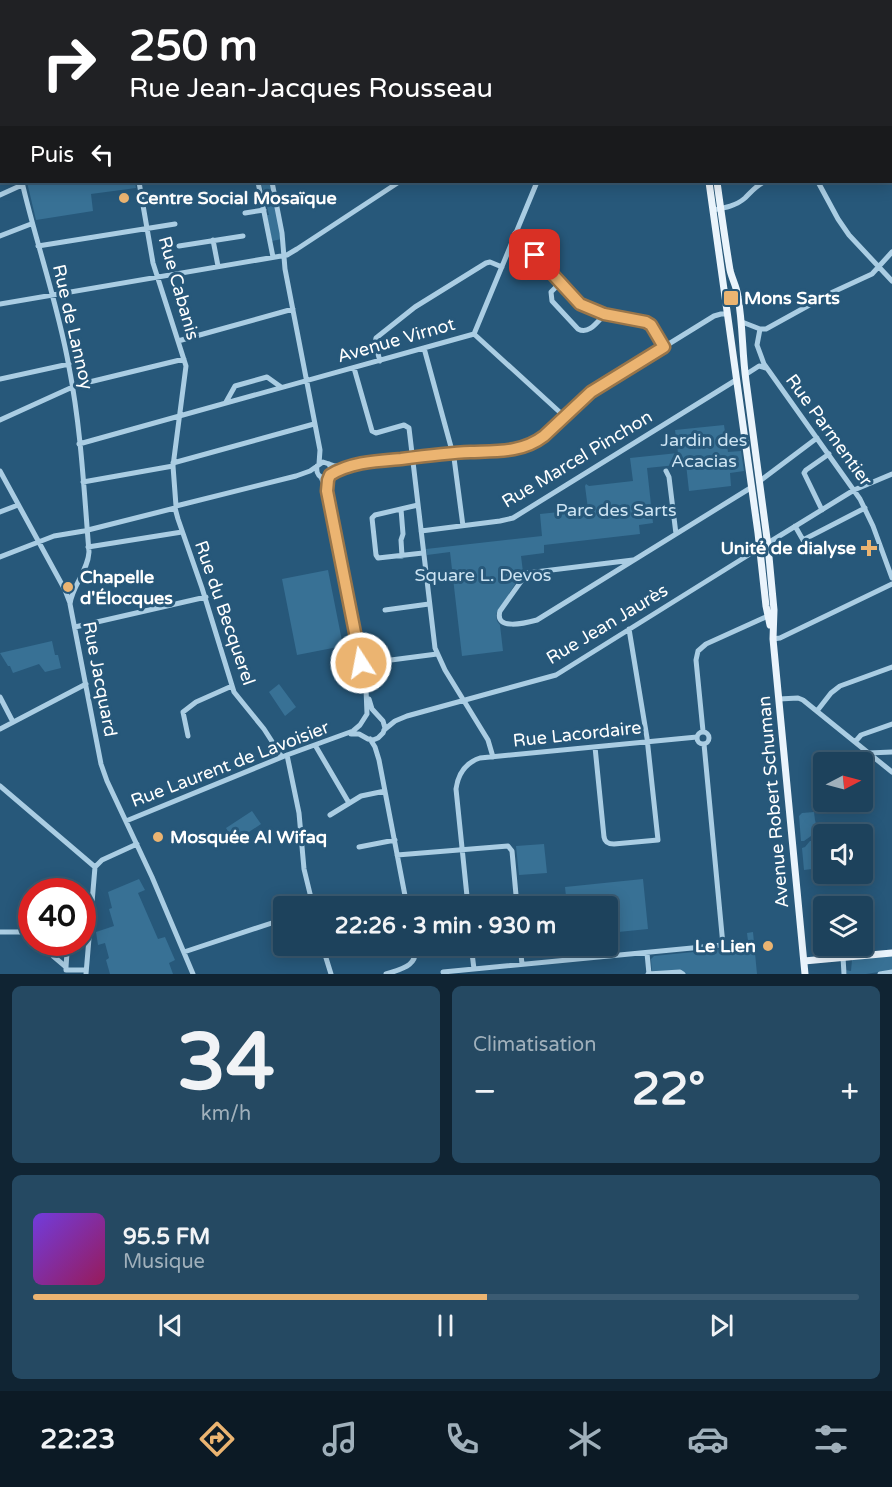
<!DOCTYPE html>
<html lang="fr">
<meta charset="utf-8">
<style>
:root{--surface:#1d425c;--page:#254962;--text:#f1f3f6;--muted:#a0b0bb;--line:#3b5b72;--accent:#ebb471}
body{margin:0;font-family:"Varela Round",sans-serif;background:var(--page);color:var(--text);height:100vh;display:flex;flex-direction:column;font-size:22px;white-space:nowrap}
*{box-sizing:border-box;margin:0}
p{font-size:20px;color:var(--muted)}
.icon{flex:none;width:33px;height:33px;fill:none;stroke:currentColor;stroke-width:2;stroke-linecap:round;stroke-linejoin:round}
.map{position:relative;height:974px;overflow:hidden}
.sheet{display:flex;flex-direction:column;gap:12px;padding:12px;background:#102433;flex:1}
.sheet>*{flex:none}
.guide{position:absolute;left:0px;top:0px;width:892px;height:183px;box-shadow:0 3px 15px #0003,0 0 0 2px var(--line);background:#202124;color:#fff;overflow:hidden}
.needle{width:39px;rotate:84deg}
.controls{position:absolute;left:813px;top:752px;display:grid;gap:12px}
.controls a{display:grid;place-items:center;width:60px;height:60px;border-radius:6px;background:var(--surface);box-shadow:0 3px 15px #0003,0 0 0 2px var(--line);font-size:30px}
.speed{position:absolute;left:18px;top:878px;display:flex;gap:12px;font-size:30px;font-weight:700;text-align:center}
.speed>*{display:grid;place-content:center;width:78px;height:78px;border-radius:50%;background:var(--surface);box-shadow:0 3px 15px #0003,0 0 0 2px var(--line);line-height:1}
.speed .limit{border:9px solid #d22;background:#fff;color:#111}
.pin{position:absolute;display:grid;place-items:center;width:51px;height:51px;color:#fff;margin:-26px;border-radius:12px;box-shadow:0 3px 9px #0006}
.me{position:absolute;width:66px;margin:-33px;rotate:349deg;stroke-linejoin:round;filter:drop-shadow(0 0 4px #0008)}
.turn{display:flex;align-items:center;gap:21px;height:126px;padding:0 30px;font-size:27px}
.turn .icon{width:78px;height:78px;stroke-width:2.5}
.turn b{display:block;font-size:42px;line-height:51px}
.then{display:flex;align-items:center;height:57px;padding:0 30px;background:#0003;gap:12px;font-size:22px}
.big{font-size:45px;font-weight:800;line-height:1.1}
.sheet .card{flex:1;display:flex;flex-direction:column;justify-content:center;gap:9px;min-width:0;padding:0 21px;border-radius:9px;background:var(--page)}
.sheet .dial{align-items:center;gap:0}
.dial b{font-size:78px;line-height:1}
.song{display:flex;align-items:center;gap:18px}
.cover{width:72px;height:72px;border-radius:9px;background:linear-gradient(135deg,hsl(260 70% 55%),hsl(330 70% 35%))}
.played{height:6px;border-radius:3px;background:linear-gradient(90deg,var(--accent) 55%,var(--line) 55%)}
.keys{display:flex;justify-content:space-around;direction:ltr}
.heat{display:flex;justify-content:space-between;align-items:center;font-size:33px;direction:ltr}
.sheet .tiles{flex:1;display:grid;gap:12px;grid-template-columns:1fr 1fr}
.card:last-child{grid-column:span 2}
.trip{position:absolute;left:273px;top:896px;width:345px;height:60px;border-radius:6px;background:var(--surface);box-shadow:0 3px 15px #0003,0 0 0 2px var(--line);font-weight:800;line-height:60px;text-align:center}
.tabs{display:flex;height:96px;justify-content:space-around;align-items:center;background:#0c1a25;color:var(--muted)}
.tabs .icon{width:42px;height:42px}
.tabs .active{color:var(--accent)}
.tabs b{font-size:27px;color:var(--text)}
.map>svg:first-child{display:block}
</style>
<div class="map">
<svg width="892" height="974" viewBox="0 0 892 974">
<rect width="100%" height="100%" fill="#27587a"/>
<!-- green -->
<path fill="#387195" d="M27 182H135L136 188 91 194 93 211 36 220Z
M261 182H270L282 239 272 241 267 215H269Z
M724 425 728 452 741 451 744 471 730 473 731 486 689 491 686 464 647 468 653 523 639 525 640 534 544 545V553L521 556 523 572 496 614 497 621 500 625 503 651 462 656 450 552 427 555 426 549 542 536 540 514 588 509 585 486 586 484 589 486 633 481 630 458 678 453 675 430Z
M328 570 343 646 297 655 282 579Z
M52 641 55 655H58L61 668 45 672 39 664 13 673 10 666H8L0 653Z
M279 684 296 707 285 716 269 692Z
M252 811 261 824 234 842 226 828Z
M814 812 815 820 819 835 811 836 804 841H801L799 816 802 813Z
M819 840V853L812 869 804 870 802 848 805 847 810 841Z
M544 844 547 873 519 875 516 846Z
M139 879 145 890 138 893 158 939 165 937 175 960 169 963 173 974H110L106 960 109 958 105 943 98 945 96 932 114 926 109 909 112 908 108 892Z
M643 879 648 929 608 933V906H567L565 887Z
M753 932 757 974H652L651 959 654 956 742 947 747 945 748 941 747 933Z
M892 956V970L866 974H847L846 970 851 971 852 960Z"/>
<g fill="none" stroke-linecap="round" stroke-linejoin="round">
<!-- minor -->
<path stroke="#aacde3" stroke-width="5" d="M81 0V2
M110 0V2
M549 0 550 2
M0 1 7 0
M238 2V0
M504 2 507 0
M0 85 2 92
M0 110 2 109
M0 146 2 145
M22 182C36 243 58 304 69 367 81 428 84 491 89 552 88 571 72 586 70 604L101 764 107 781 152 877 193 974
M139 182 153 263 186 366 173 466 176 506 175 508 178 519 202 588 234 692 264 729 282 757
M258 182 273 257
M272 182 282 233 285 269 320 450 319 464
M818 182 838 219 849 235 892 281
M0 195 22 185
M713 210C724 208 736 206 745 198 752 191 756 186 764 182
M245 213 264 210
M515 233 577 302C597 316 623 317 646 322L651 325 664 347
M0 236 31 224
M213 240 218 266
M38 246 175 224
M179 246 243 236
M560 283 551 292 552 301 578 329C589 335 597 322 605 314
M0 304 287 255 297 249 399 182
M742 322 760 329H766L833 292 872 274 892 252
M760 329 757 345 764 364 860 499 873 526 892 578
M474 334 537 182
M474 334 564 416
M178 341 293 309
M424 348 454 458 463 526
M380 361 375 343 376 338 415 307 486 263 490 262 502 267
M354 368 372 431 376 433 404 425 409 428 435 648 445 670 488 740 493 757
M745 375 759 366 766 368
M0 379 69 364
M226 402 235 386 267 377 281 387
M0 420 77 385 184 359
M79 444 474 334
M173 463 314 424
M317 466C314 483 337 480 329 464
M0 471 65 590 70 603
M666 471 669 477 676 534
M760 481 817 438
M83 482 173 466
M418 505 375 515 372 518 376 555 378 558 423 553
M176 506 296 476 310 471 323 462 335 466 345 465 445 454 512 450 528 445 544 436 591 392 714 316 721 314H727
M401 509 403 534 401 540 402 556
M822 510 804 473 806 470 829 454
M0 512 18 505
M795 526 803 540 865 508
M421 531 500 521 513 518 736 380
M768 543 854 490 892 474
M88 547 182 532
M0 557 54 536 84 531 175 508
M633 560 527 573 500 611C494 631 526 623 537 620L752 487
M385 610 429 604
M75 627 206 597
M773 639 780 638 892 584
M391 660 437 654
M0 697 13 722
M779 699 798 698 803 700 892 772
M817 711 831 693 840 686 892 667
M0 729 86 684
M384 730 395 721 407 716 556 675 750 554 760 550
M703 731 696 660 698 651 706 644 768 616
M697 738a6 6 0 1 1 12 0a6 6 0 1 1-12 0Z
M351 734H359L368 739 373 740 378 738 383 733 385 728 383 721 372 709 369 699
M188 736 183 712 196 702 232 686
M370 739 375 747 379 760 407 906
M855 742 861 735 892 724
M315 745 349 803
M595 747 604 837C605 843 609 844 614 844L658 840 647 738 629 629
M869 753 892 752
M287 755 299 813 304 869 313 906
M0 786 95 867
M330 815 361 796 385 791
M126 821 287 755 353 731 360 725 367 714 366 689 327 491 321 477
M359 847 395 840
M397 855 508 846 512 851 517 906
M468 906 456 789C458 774 465 763 480 758L697 737
M0 932H32
M322 945 331 974
M471 945 474 969
M520 945 522 964
M415 947 440 945
M184 952 284 919
M647 953 649 974
M843 957 844 974
M66 967 67 952 53 953V956L66 967V970H86
M443 972 723 945 704 744
M86 974 95 867 102 860 137 844
M386 974C402 969 419 966 415 945
M648 974 680 972 683 974
M880 974 892 972"/>
<!-- major -->
<path stroke="#eaf4fc" stroke-width="7" d="M711 0 712 2
M719 0 720 2
M709 182 758 533 766 606 770 625
M717 182C721 211 725 240 730 270 732 279 737 287 738 297 743 325 742 353 746 381L768 546 774 610 773 639 805 974
M804 961 892 953"/>
<!-- highway -->
<path stroke="#fff" stroke-width="8" d="M775 0 779 2
M806 0 810 2
M832 0 836 2
M740 2 745 1
M891 27H892
M891 44H892
M891 50H892"/>
<!-- rail -->
<path stroke="#fff" stroke-width="1.5" stroke-dasharray="10 4.5" stroke-linecap="butt" d="M862 0 865 2
M890 0 892 1
M891 13 892 14"/>
</g>
<g fill="none" stroke-linecap="round" stroke-linejoin="round">
<defs>
<path id="route" d="M361 663 327 491 328 480 330 475C351 462 377 461 401 459 424 456 447 453 470 452 496 451 522 453 544 436L591 392 664 347 651 325 646 322 604 314 580 304 535 255"/>
</defs>
<!-- route casing -->
<use href="#route" stroke="#997549" stroke-width="15"/>
<!-- route -->
<use href="#route" stroke="#ebb471" stroke-width="10"/>
</g>
<!-- markers -->
<g fill="#ebb471" stroke="#27587a" stroke-width="2">
<circle cx="124" cy="198" r="6"/>
<rect x="723" y="290" width="16" height="16" rx="3"/>
<path d="M866 539h6v6h6v6h-6v6h-6v-6h-6v-6h6z"/>
<circle cx="68" cy="587" r="6"/>
<circle cx="158" cy="837" r="6"/>
<circle cx="768" cy="946" r="6"/>
</g>
<g text-anchor="middle" stroke-width="6" stroke-linejoin="round" paint-order="stroke">
<!-- poi labels -->
<g font-size="18" font-weight="bold" fill="#fff" stroke="#27587a" text-anchor="start">
<text x="136" y="204">Centre Social Mosaïque</text>
<text x="744" y="304">Mons Sarts</text>
<text x="856" y="554" text-anchor="end">Unité de dialyse</text>
<text x="80" y="583">Chapelle<tspan x="80" dy="21">d'Élocques</tspan></text>
<text x="170" y="843">Mosquée Al Wifaq</text>
<text x="756" y="952" text-anchor="end">Le Lien</text>
</g>
<!-- street labels -->
<g font-size="18" fill="#fff" stroke="#27587a">
<text transform="translate(179 288) rotate(74)" y="6">Rue Cabanis</text>
<text transform="translate(73 327) rotate(77)" y="6">Rue de Lannoy</text>
<text transform="translate(396 340) rotate(-16)" y="6">Avenue Virnot</text>
<text transform="translate(829 430) rotate(54)" y="6">Rue Parmentier</text>
<text transform="translate(577 459) rotate(-31)" y="6">Rue Marcel Pinchon</text>
<text transform="translate(225 613) rotate(71)" y="6">Rue du Becquerel</text>
<text transform="translate(607 624) rotate(-31)" y="6">Rue Jean Jaurès</text>
<text transform="translate(100 679) rotate(79)" y="6">Rue Jacquard</text>
<text transform="translate(577 734) rotate(-6)" y="6">Rue Lacordaire</text>
<text transform="translate(230 764) rotate(-21)" y="6">Rue Laurent de Lavoisier</text>
<text transform="translate(773 802) rotate(-95)" y="6">Avenue Robert Schuman</text>
</g>
<!-- park labels -->
<g font-size="18" fill="#cde4f3" stroke="#27587a">
<text x="704" y="446">Jardin des<tspan x="704" dy="21">Acacias</tspan></text>
<text x="616" y="516">Parc des Sarts</text>
<text x="483" y="581">Square L. Devos</text>
</g>
</g>
</svg>
<div class="controls">
<a><svg class="needle" viewBox="-14 -14 28 28"><path d="M0-13l5 13h-10z" fill="#e53935"/><path d="M0 13l5-13h-10z" fill="#a0b0bb"/></svg></a>
<a><svg class="icon" aria-label="sound" viewBox="0 0 24 24"><path d="M4 9h4l5-4v14l-5-4H4zM17 9q2 3 0 6"/></svg></a>
<a><svg class="icon" aria-label="layers" viewBox="0 0 24 24"><path d="M12 4l9 5-9 5-9-5zM3 14l9 5 9-5"/></svg></a>
</div>
<div class="speed"><div class="limit">40</div></div>
<div class="pin" style="left:535px;top:255px;background:#d93025"><svg class="icon" aria-label="arrive" viewBox="0 0 24 24"><path d="M6 21V4h12l-3 4 3 4H6"/></svg></div>
<svg class="me" style="left:361px;top:663px" viewBox="-20 -20 40 40"><circle r="17" fill="#ebb471" stroke="#fff" stroke-width="3"/><path d="M0-11L8 9 0 5-8 9z" fill="#fff"/></svg>
<div class="trip">22:26 · 3 min · 930 m</div>
<div class="guide">
<div class="turn"><svg class="icon" aria-label="right" viewBox="0 0 24 24"><path d="M7 20v-9h11M14 6l5 5-5 5"/></svg><div><b>250 m</b>Rue Jean-Jacques Rousseau</div></div>
<div class="then">Puis<svg class="icon" aria-label="left" viewBox="0 0 24 24"><path d="M17 20v-9H6M10 6l-5 5 5 5"/></svg></div>
</div>
</div>
<section class="sheet">
<div class="tiles">
<div class="card dial"><b>34</b><p>km/h</p></div>
<div class="card"><p>Climatisation</p>
<div class="heat"><a>−</a><b class="big">22°</b><a>+</a></div>
</div>
<div class="card">
<div class="song"><i class="cover"></i><div><b>95.5 FM</b><p>Musique</p></div></div>
<div class="played"></div>
<div class="keys"><svg class="icon" aria-label="previous" viewBox="0 0 24 24"><path d="M18 5L8 12l10 7zM5 5v14"/></svg><svg class="icon" aria-label="pause" viewBox="0 0 24 24"><path d="M8 5v14M16 5v14"/></svg><svg class="icon" aria-label="next" viewBox="0 0 24 24"><path d="M6 5l10 7-10 7zM19 5v14"/></svg></div>
</div>
</div>
</section>
<nav class="tabs">
<b>22:23</b>
<svg class="icon active" aria-label="directions" viewBox="0 0 24 24"><path d="M12 3l9 9-9 9-9-9zM9 14v-3h6M13 9l2 2-2 2"/></svg>
<svg class="icon" aria-label="music" viewBox="0 0 24 24"><path d="M9 18V5l10-2v13"/><circle cx="6" cy="18" r="3"/><circle cx="16" cy="16" r="3"/></svg>
<svg class="icon" aria-label="phone" viewBox="0 0 24 24"><path d="M5 4h4l2 5-3 2q2 4 5 5l2-3 5 2v4C11 20 4 13 5 4z"/></svg>
<svg class="icon" aria-label="climate" viewBox="0 0 24 24"><path d="M12 3v18M4 7l16 10M4 17L20 7"/></svg>
<svg class="icon" aria-label="car" viewBox="0 0 24 24"><path d="M5 17H2v-5l4-1 3-4h7l3 4 3 1v5h-3M9 17h6M6 11h13"/><circle cx="7" cy="17" r="2"/><circle cx="17" cy="17" r="2"/></svg>
<svg class="icon" aria-label="filters" viewBox="0 0 24 24"><path d="M4 7h16M4 17h16"/><circle cx="9" cy="7" r="2"/><circle cx="15" cy="17" r="2"/></svg>
</nav>
